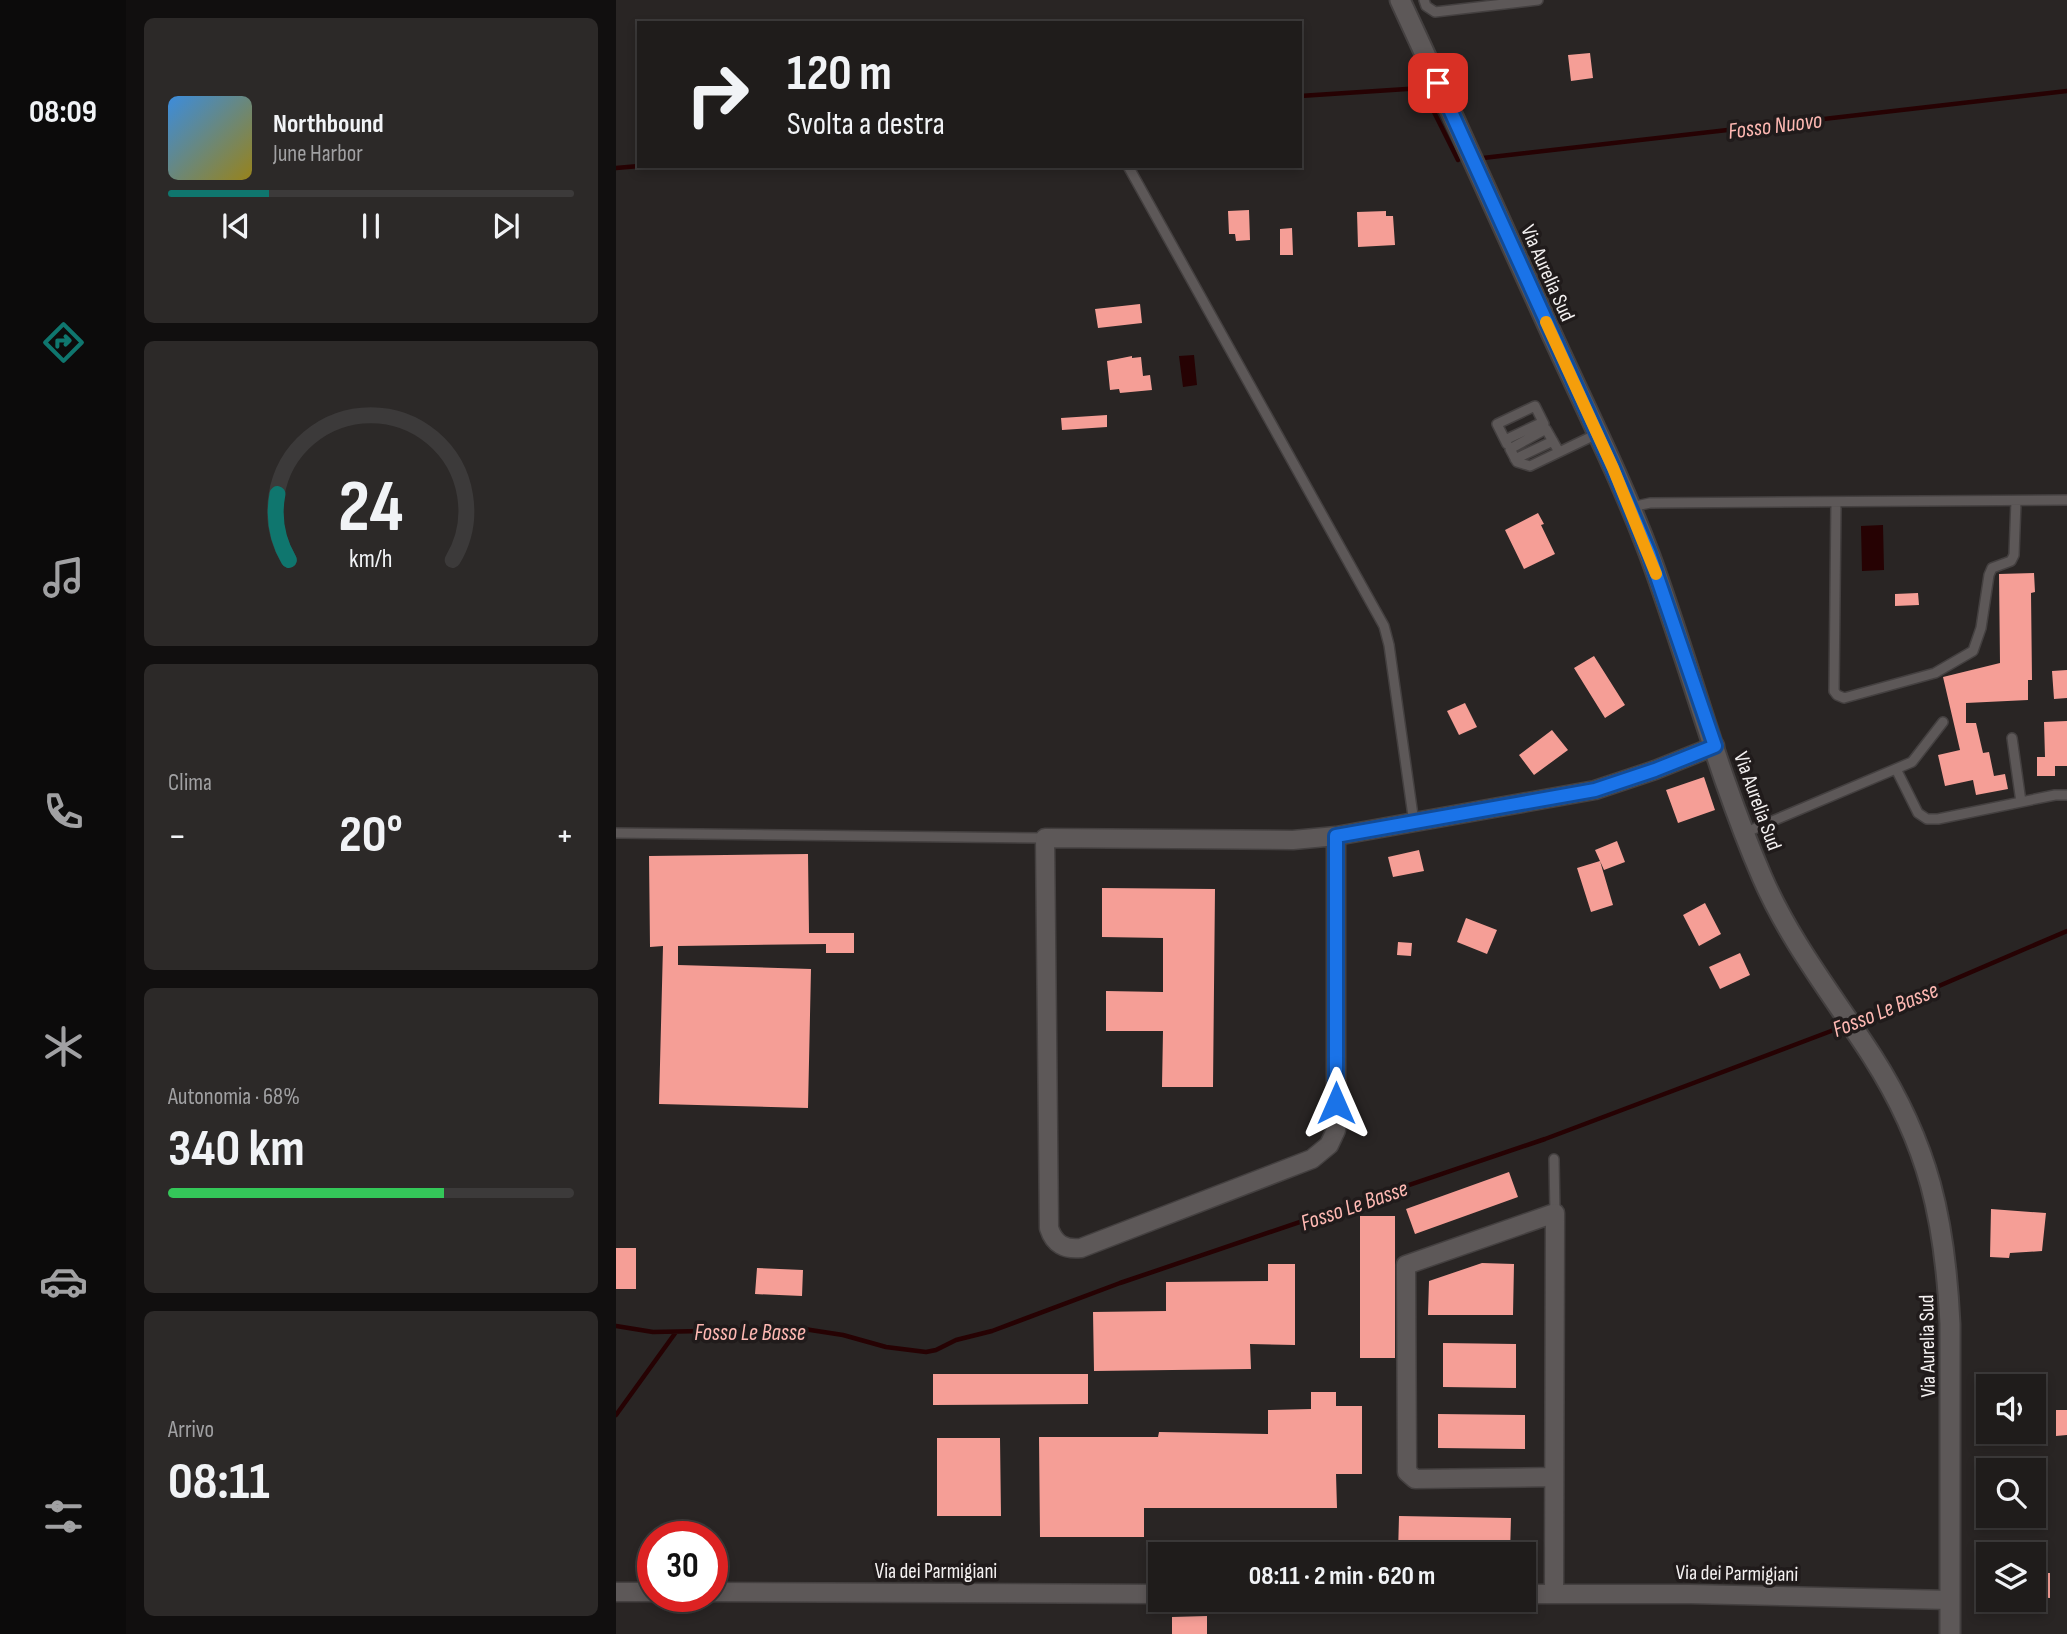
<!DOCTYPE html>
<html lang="it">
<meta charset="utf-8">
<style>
:root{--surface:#1f1c1b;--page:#2c2928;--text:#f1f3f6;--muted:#a1a1a3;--line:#3c3a3a;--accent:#0f766e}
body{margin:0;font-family:"Sofia Sans Condensed",sans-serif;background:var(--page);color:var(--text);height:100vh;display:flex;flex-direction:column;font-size:26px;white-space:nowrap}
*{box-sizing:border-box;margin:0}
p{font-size:23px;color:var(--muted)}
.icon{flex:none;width:38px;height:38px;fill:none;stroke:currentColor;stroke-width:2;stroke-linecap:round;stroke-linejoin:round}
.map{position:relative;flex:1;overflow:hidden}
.details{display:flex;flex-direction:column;gap:18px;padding:18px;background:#110f0f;width:490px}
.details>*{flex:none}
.banner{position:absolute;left:21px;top:21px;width:665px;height:147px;border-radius:0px;box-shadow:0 4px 10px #0003,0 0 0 2px var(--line);background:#1f1c1b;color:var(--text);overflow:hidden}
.tools{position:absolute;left:1360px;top:1374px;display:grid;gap:14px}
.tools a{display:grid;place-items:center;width:70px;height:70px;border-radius:0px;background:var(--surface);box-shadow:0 4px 10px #0003,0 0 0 2px var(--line);font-size:35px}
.speed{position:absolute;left:21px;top:1521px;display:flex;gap:14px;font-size:35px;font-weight:700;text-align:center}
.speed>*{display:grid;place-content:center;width:91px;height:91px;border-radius:50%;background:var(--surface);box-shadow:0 4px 10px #0003,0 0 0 2px var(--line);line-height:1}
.speed .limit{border:10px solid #d22;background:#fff;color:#111}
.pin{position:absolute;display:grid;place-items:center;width:60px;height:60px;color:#fff;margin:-30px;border-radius:14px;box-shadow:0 4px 10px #0006}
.me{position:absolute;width:77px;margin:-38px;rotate:0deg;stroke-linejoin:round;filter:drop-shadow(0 0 5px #0008)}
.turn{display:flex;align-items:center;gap:24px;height:147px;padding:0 35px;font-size:32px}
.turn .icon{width:91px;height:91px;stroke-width:2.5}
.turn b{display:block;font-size:49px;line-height:60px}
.big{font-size:52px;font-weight:700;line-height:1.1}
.details .widget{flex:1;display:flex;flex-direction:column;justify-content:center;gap:10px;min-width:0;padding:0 24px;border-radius:10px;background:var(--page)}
.details .dial{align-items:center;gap:0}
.dial svg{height:182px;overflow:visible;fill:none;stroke:var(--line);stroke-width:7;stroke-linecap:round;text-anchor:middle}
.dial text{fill:var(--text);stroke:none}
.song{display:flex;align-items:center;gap:21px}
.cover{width:84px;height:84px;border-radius:10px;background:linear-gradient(135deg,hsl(210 70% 55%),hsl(50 70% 35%))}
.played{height:7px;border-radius:4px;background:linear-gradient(90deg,var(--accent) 25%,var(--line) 25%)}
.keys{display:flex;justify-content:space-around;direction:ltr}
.heat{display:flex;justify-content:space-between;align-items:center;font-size:38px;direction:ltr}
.charge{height:10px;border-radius:5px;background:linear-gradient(90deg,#34c759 68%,var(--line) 0)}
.trip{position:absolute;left:532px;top:1542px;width:388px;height:70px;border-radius:0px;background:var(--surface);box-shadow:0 4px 10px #0003,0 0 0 2px var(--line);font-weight:700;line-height:70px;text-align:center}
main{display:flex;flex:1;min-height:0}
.tabs{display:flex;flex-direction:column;width:126px;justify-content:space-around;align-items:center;background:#0c0b0b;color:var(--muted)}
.tabs .icon{width:49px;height:49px}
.tabs .on{color:var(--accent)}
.tabs b{font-size:32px;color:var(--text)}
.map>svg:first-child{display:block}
</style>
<main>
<nav class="tabs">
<b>08:09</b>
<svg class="icon on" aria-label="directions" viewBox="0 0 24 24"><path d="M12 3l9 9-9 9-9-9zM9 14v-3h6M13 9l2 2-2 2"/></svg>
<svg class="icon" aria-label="music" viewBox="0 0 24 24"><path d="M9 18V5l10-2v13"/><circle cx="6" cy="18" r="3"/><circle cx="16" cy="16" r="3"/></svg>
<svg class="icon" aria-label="phone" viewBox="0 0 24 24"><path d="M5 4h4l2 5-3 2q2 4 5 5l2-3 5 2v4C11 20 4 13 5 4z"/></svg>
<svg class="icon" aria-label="climate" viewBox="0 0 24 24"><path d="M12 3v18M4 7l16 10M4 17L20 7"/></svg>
<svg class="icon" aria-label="car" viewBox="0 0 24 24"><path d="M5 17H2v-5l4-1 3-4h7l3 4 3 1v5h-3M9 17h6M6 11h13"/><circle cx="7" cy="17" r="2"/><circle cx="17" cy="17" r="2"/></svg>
<svg class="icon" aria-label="filters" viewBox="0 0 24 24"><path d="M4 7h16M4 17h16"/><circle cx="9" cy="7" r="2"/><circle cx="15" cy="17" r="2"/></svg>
</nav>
<section class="details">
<div class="widget">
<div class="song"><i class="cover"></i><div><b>Northbound</b><p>June Harbor</p></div></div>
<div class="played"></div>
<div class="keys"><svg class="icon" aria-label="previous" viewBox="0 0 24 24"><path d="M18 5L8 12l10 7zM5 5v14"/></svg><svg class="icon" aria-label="pause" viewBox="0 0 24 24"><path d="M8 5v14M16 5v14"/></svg><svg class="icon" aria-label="next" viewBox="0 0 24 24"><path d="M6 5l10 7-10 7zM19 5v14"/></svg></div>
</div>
<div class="widget dial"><svg viewBox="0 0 100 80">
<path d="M14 69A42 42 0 1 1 86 69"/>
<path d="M14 69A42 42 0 0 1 9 40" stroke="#0f766e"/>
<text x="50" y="56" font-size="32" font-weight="700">24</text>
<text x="50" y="72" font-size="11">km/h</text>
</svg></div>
<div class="widget"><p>Clima</p>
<div class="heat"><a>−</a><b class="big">20°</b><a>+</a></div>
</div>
<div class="widget"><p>Autonomia · 68%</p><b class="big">340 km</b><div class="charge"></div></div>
<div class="widget"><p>Arrivo</p><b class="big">08:11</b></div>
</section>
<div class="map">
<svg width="1451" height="1634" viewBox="0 0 1451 1634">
<rect width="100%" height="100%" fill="#292524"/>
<!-- water -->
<path fill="#260203" d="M578 355 581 385 567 387 563 356Z
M1267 525 1268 570 1246 571 1245 526Z"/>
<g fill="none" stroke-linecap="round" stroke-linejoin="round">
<!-- stream -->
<path stroke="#260203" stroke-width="4.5" d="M684 96 806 88 842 160
M867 158 1451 91
M0 168 23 166
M1239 1022 1451 931
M0 1326 37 1332 188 1329 227 1335 270 1347 310 1352 320 1350 340 1340 376 1331 504 1283 929 1139 1231 1025
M0 1415 60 1332"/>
</g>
<!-- building -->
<path fill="#f59e96" d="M974 53 977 78 955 81 952 55Z
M633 210 634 240 620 241 619 234H613L612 211Z
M770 211V216H777L779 245 742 247 741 212Z
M676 228 677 255H664V229Z
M524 304 526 323 482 328 479 309Z
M516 356V358L525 357 527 376 534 375 536 390 504 393 503 389 494 390 491 361Z
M491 415V427L446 430 445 418Z
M922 513 928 524 925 525 939 554 908 569 889 530Z
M1418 573 1419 592 1415 593 1416 680H1412V700L1350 703V723H1360L1367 753 1373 752 1378 776 1389 774 1392 789 1360 795 1357 780 1329 786 1322 755 1344 750 1327 677 1384 663 1383 574Z
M1302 593 1303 605 1279 606V594Z
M978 656 1009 705 989 718 958 668Z
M1451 670V698L1438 699 1436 671Z
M849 703 861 727 843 735 831 711Z
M1451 721V766H1439V776H1421V757H1429L1428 722Z
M936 730 952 750 918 775 903 755Z
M1088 777 1099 810 1062 823 1050 790Z
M1001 841 1009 862 988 870 984 861 997 905 975 912 961 868 984 861 979 850Z
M803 850 808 871 777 877 772 857Z
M192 854 193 933H238V953H210V944L62 946V965L195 969 192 1108 43 1104 47 946 34 947 33 856Z
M486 888 599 889 597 1087H546L547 1031H490V991L547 992V938L486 937Z
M1089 903 1105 934 1083 946 1067 915Z
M850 918 881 930 871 954 841 942Z
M782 942 796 943 795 956 781 955Z
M1124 953 1134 975 1104 989 1093 967Z
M893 1172 902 1197 799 1234 790 1209Z
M1375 1209 1430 1213 1426 1251 1394 1253 1393 1258 1374 1257Z
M744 1216H779V1358H744Z
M0 1248H20V1289H0Z
M866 1263 898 1264 897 1315H812L813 1281Z
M652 1264H679V1345L634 1344 635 1369 478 1371 477 1312 550 1311V1282L652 1281Z
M141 1268 187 1270 186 1296 139 1294Z
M827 1343 900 1344V1388L827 1387Z
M317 1374H472V1404L317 1405Z
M695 1392H720V1406H746V1474H720L721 1508H528V1537H424L423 1437H542L543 1432 652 1434V1410L695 1409Z
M1440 1410H1451V1435L1440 1436Z
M822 1414 909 1415V1449L822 1448Z
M321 1438H384L385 1516H321Z
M783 1516 895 1518 894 1554H782Z
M1418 1573H1434V1598L1418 1597Z
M591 1616V1634H556V1617Z"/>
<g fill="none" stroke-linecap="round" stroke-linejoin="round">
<defs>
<path id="service" d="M808 0 810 6 819 12 922 0
M512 166 768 626 773 645 798 823
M889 440 881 424 919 406 927 422
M891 444 889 440 927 422 928 424
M943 452 930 429 894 449 901 462 914 466 981 434
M899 459 937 441
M1220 502 1218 691 1221 695 1228 698 1319 673 1357 651 1365 628 1373 575 1376 568 1395 561 1398 555 1400 501
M1015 507 1034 503 1451 500
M1396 738 1405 802
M1280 769 1302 813 1311 819H1322L1439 795H1451
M0 833 429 838
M1128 833 1296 762 1327 722
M938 1159 939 1213"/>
<path id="minor" d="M720 836V1130L713 1145 696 1159 465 1248C449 1250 438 1244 433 1228L429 838 677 840 720 836 979 790 1039 770 1099 746
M0 1592H37
M96 1592 544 1594
M908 1594H1074L1334 1600
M938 1594 939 1213 790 1265 791 1472 799 1479 938 1477"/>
<path id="secondary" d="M784 0C836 112 886 225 937 337 970 409 1006 481 1034 556 1073 662 1101 773 1146 877 1174 942 1218 997 1256 1056 1313 1145 1329 1220 1334 1324V1634"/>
</defs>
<!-- service casing -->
<use href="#service" stroke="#444040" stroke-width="12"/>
<!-- minor casing -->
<use href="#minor" stroke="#444040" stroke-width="21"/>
<!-- secondary casing -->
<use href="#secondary" stroke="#444040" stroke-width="23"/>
<!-- service -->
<use href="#service" stroke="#5d5858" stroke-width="9"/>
<!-- minor -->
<use href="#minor" stroke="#5d5858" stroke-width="18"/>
<!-- secondary -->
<use href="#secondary" stroke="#5d5858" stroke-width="19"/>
</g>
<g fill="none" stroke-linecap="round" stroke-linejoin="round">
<defs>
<path id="route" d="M720 1103V836L979 790 1039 770 1099 746 1033 553 997 468 822 83"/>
</defs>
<!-- route casing -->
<use href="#route" stroke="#114b97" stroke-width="18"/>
<!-- route -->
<use href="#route" stroke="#1a73e8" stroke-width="12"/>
<!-- slow -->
<path stroke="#f59e0b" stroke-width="12" d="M930 322 997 468 1040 574"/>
</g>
<g text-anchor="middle" stroke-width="7" stroke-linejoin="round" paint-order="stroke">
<!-- street labels -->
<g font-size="21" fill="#f4f1f1" stroke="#201b1b">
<text transform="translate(932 273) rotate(66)" y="7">Via Aurelia Sud</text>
<text transform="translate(1142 801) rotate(70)" y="7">Via Aurelia Sud</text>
<text transform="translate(1311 1346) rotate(-91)" y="7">Via Aurelia Sud</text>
<text x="320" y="1578">Via dei Parmigiani</text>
<text transform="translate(1121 1573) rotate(1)" y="7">Via dei Parmigiani</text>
</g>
<!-- water labels -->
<g font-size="23" font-style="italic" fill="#ffb9b3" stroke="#201b1b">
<text transform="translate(1159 125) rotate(-7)" y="8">Fosso Nuovo</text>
<text transform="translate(1269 1009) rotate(-22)" y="8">Fosso Le Basse</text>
<text transform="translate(738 1205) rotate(-19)" y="8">Fosso Le Basse</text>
<text x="134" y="1340">Fosso Le Basse</text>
</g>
</g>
</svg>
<div class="tools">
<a><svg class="icon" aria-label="sound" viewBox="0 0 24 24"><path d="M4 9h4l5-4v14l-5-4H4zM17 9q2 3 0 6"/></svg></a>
<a><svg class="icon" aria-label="search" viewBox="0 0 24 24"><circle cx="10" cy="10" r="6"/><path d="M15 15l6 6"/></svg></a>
<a><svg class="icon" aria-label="layers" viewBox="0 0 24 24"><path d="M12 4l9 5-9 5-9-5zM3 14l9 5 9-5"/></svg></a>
</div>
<div class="speed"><div class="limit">30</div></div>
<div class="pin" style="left:822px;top:83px;background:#d93025"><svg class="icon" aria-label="arrive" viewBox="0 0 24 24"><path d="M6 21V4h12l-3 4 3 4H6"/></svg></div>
<svg class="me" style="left:720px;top:1103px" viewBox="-20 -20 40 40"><path d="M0-17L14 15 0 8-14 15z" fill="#1a73e8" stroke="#fff" stroke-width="4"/></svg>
<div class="trip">08:11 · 2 min · 620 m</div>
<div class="banner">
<div class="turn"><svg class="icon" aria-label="right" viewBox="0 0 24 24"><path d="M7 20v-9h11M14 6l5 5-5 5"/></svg><div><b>120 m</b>Svolta a destra</div></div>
</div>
</div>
</main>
